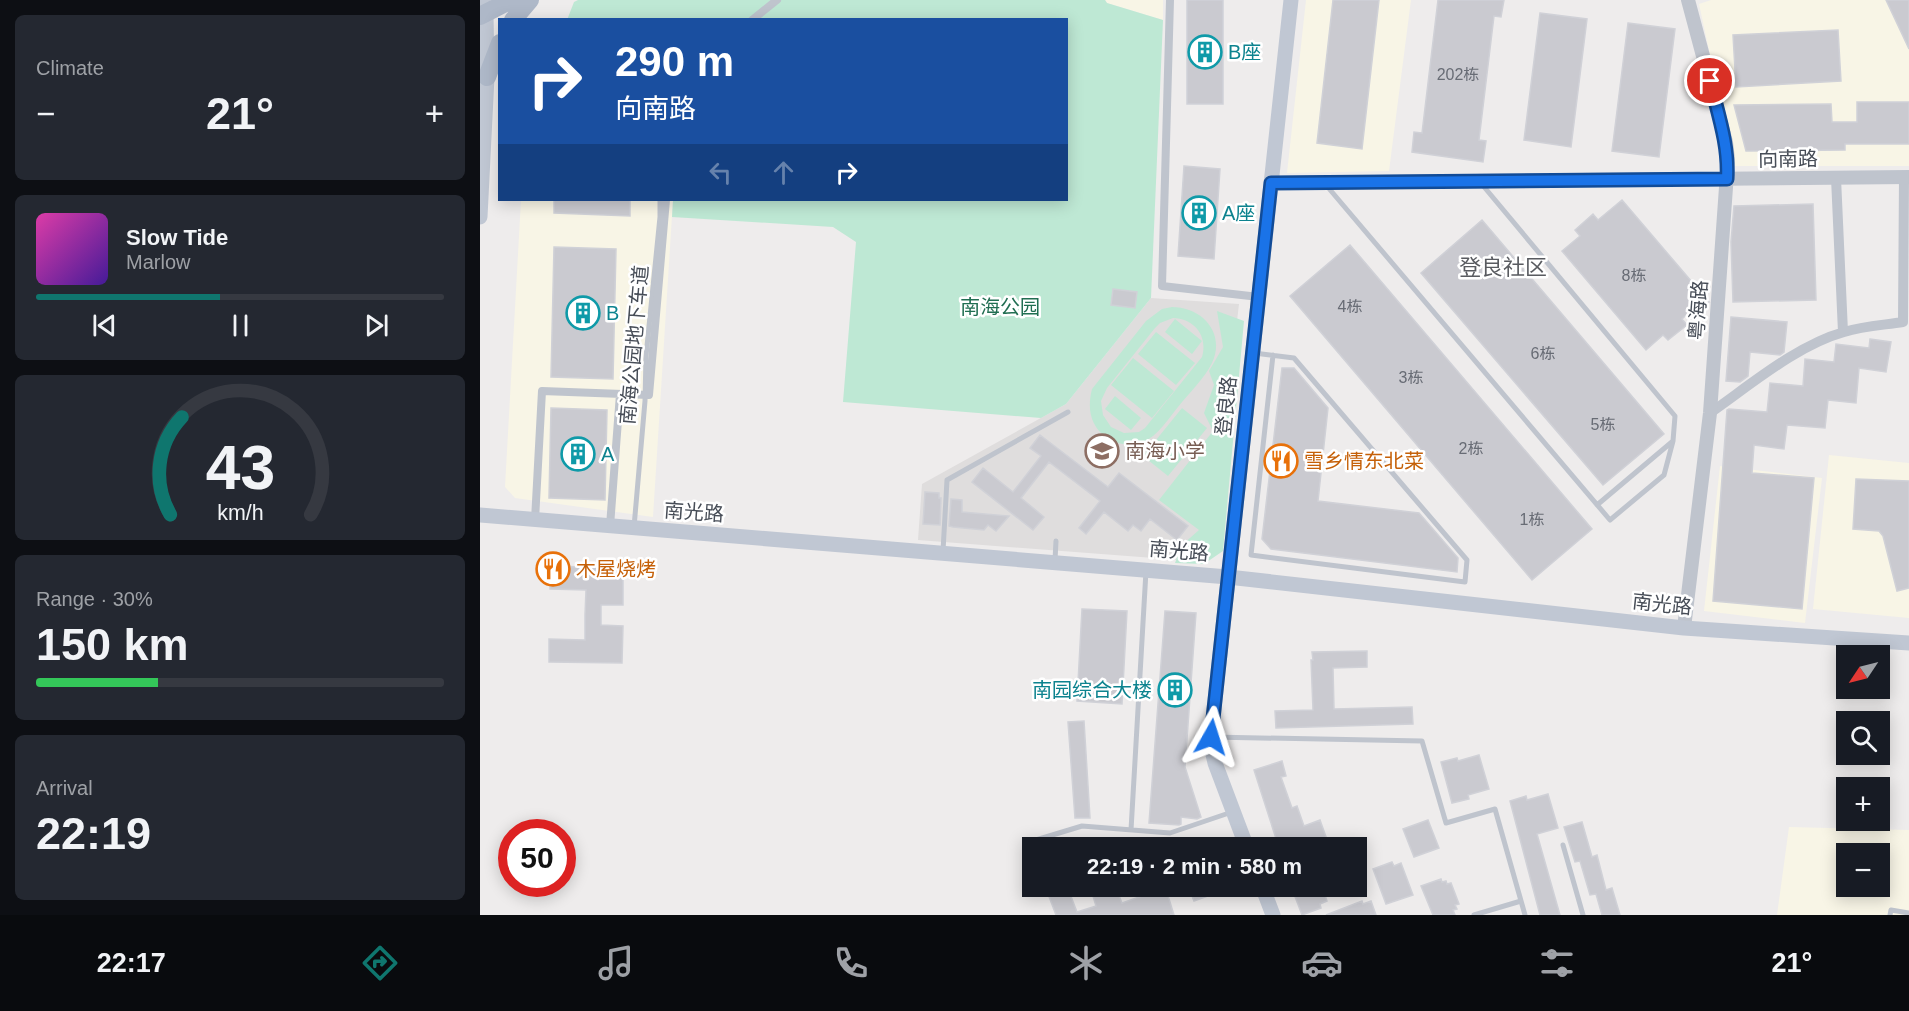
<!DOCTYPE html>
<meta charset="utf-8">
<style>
:root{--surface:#171b24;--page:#242831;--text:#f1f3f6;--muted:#9ea1a6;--line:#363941;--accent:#0f766e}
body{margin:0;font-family:Helvetica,"Noto Sans SC",sans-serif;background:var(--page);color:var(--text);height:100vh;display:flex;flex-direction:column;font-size:22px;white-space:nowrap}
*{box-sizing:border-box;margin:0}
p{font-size:20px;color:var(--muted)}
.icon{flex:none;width:33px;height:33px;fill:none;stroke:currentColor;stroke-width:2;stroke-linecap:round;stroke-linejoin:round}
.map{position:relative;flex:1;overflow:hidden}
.drawer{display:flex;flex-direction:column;gap:15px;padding:15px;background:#0d0f14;width:480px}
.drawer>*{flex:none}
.top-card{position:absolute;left:18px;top:18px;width:570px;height:183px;border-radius:0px;box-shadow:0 3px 15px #0003;background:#1a4fa0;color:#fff;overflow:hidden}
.needle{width:39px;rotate:235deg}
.fabs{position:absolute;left:1356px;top:645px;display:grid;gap:12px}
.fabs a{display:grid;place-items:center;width:54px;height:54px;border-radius:0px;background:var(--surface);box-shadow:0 3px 15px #0003;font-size:30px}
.speed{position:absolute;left:18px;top:819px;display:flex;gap:12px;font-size:30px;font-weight:700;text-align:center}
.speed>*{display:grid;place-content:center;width:78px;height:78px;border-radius:50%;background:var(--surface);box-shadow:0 3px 15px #0003;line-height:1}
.speed .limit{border:9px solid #d22;background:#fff;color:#111}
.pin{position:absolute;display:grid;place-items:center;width:51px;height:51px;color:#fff;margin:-26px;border:3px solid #fff;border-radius:50%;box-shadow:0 2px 6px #0007}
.me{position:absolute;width:66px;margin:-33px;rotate:6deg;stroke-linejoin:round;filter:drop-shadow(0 0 4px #0008)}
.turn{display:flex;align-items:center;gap:21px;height:126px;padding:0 18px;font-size:27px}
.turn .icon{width:78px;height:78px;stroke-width:2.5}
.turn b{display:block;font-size:42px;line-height:51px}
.lanes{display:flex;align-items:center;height:57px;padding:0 18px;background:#0003;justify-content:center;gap:30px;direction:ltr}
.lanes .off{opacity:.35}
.big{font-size:45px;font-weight:700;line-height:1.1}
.drawer .card{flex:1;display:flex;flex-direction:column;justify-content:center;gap:9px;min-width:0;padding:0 21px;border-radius:9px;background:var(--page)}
.drawer .dial{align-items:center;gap:0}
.dial svg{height:156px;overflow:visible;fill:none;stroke:var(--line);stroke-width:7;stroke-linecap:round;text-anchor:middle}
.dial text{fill:var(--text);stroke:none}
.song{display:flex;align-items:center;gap:18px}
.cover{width:72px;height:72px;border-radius:9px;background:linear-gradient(135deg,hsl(320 70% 55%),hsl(260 70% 35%))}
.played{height:6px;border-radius:3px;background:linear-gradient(90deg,var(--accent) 45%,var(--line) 45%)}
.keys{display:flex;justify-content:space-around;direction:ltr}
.heat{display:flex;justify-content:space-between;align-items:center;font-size:33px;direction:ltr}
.charge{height:9px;border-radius:4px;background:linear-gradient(90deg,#34c759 30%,var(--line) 0)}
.trip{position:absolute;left:542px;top:837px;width:345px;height:60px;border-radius:0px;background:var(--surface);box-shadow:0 3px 15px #0003;font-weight:700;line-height:60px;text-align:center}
.menu{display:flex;height:96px;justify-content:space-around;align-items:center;background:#090b0e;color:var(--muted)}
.menu .icon{width:42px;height:42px}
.menu .selected{color:var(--accent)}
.menu b{font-size:27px;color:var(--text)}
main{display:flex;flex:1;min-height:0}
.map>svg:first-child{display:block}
</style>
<main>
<section class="drawer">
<div class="card"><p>Climate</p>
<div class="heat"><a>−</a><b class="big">21°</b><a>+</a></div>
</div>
<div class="card">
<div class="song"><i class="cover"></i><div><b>Slow Tide</b><p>Marlow</p></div></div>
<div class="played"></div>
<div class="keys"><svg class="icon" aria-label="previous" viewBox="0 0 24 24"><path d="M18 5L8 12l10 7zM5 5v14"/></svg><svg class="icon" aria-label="pause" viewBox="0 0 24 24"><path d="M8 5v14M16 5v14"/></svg><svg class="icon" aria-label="next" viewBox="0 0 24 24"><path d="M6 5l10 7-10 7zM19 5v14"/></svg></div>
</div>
<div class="card dial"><svg viewBox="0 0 100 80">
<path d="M14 69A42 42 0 1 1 86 69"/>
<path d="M14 69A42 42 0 0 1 20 19" stroke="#0f766e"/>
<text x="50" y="56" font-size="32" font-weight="700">43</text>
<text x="50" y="72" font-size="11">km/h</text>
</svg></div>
<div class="card"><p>Range · 30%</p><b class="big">150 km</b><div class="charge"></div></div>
<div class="card"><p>Arrival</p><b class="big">22:19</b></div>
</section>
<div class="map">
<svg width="1429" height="915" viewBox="0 0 1429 915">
<rect width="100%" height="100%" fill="#eeecec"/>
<!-- commercial -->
<path fill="#f8f5e6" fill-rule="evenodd" d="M625 0H683V20L627 3Z
M826 0H931L909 171 807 173Z
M1231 0H1429V166H1254L1219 4Z
M41 200H193L173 517 35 498 25 487Z
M1349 455 1429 463V618L1333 609Z
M1240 466 1342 478 1325 623 1224 611Z
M1309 827 1429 830V915H1297ZM1366 854H1400V886H1366Z"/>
<!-- education -->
<path fill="#dfdddd" d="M671 298 759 304 731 543 713 561 438 540 442 484 586 404Z"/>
<!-- green -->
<path fill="#bee8d4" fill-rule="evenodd" d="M98 0H625L627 3 683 20 671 298 586 404 561 418 363 402 376 242 353 227 192 217 193 200H586V20H87L94 2Z
M692 307C722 307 746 333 732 363 724 379 709 393 698 407 688 419 678 436 663 442 648 448 631 443 620 432 609 420 608 405 612 389L666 321 682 309ZM693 318C715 319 728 336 722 357L665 428 659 432 644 433 631 427 623 415 621 401 627 388 675 328 680 323Z
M737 311 764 321 743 551 724 564 695 563 702 545 719 530 679 500 733 431 724 413 734 385 729 371 743 347Z
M695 319 722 341 712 354 685 332Z
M676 332 715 363 696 385 658 354Z
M653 358 694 391 672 418 631 385Z
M635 396 661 418 651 430 625 409Z
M702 408 727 428 688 476 663 456Z"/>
<!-- building -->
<path fill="#cacad0" stroke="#d0d1d7" stroke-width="1.5" d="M707 0H743V104H707Z
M853 0H899L882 149 837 143Z
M958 0H1024L1021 17 1014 16 999 140 1006 141 1003 162 932 152 934 132 942 133Z
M1406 0H1429V49Z
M1060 13 1107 19 1091 147 1044 140Z
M1148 23 1195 29 1179 157 1132 151Z
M1358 30 1361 81 1256 87 1253 35Z
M1377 102H1429V144H1365V150L1266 151 1254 105 1351 104 1352 122H1377Z
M704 166 740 169 734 259 698 256Z
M74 200H150V216L74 213Z
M1142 200 1229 302 1219 303 1202 319 1207 325 1188 340 1183 335 1166 350 1082 251 1100 236 1095 230 1113 214 1118 220Z
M1333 204 1336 300 1253 302 1251 242 1254 206Z
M1002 220 1184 434 1123 485 941 273Z
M870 245 1112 529 1052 580 810 296Z
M74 247 136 249 133 379 71 377Z
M633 289 657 292 655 308 631 305Z
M1251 317 1307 322 1304 352 1300 355 1270 352 1268 376 1260 382 1246 381Z
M1390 339 1411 342 1406 372 1379 368 1376 403 1348 400 1345 428 1307 425 1304 449 1274 445 1272 473 1334 478 1322 609 1233 601 1247 410 1249 409 1287 412 1290 383 1323 386 1325 359 1354 362 1356 344 1389 348Z
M802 368H814L848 408 838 501 939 513 978 558 977 572 791 549 782 539Z
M71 408 127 410 125 500 69 498Z
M560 435 628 487 639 473 708 526 697 540 670 519 661 531 653 525 648 531 624 512 606 534 599 528 620 501 569 462 541 498 564 517 553 530 492 482 503 468 533 492 561 456 550 448Z
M1376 479 1429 481V588L1417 591 1403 536 1399 531 1373 529Z
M445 492 459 493V498H461L460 525 443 524Z
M471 499 482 500V512L529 516 516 531 508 525 504 530 473 527 469 526Z
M70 566 143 568V605H121V625L143 626 142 663 69 662V639L105 640V615L106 590 70 589Z
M602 609 647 611 642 704 597 701Z
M685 611 716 613 705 767 721 817 717 819 701 817V824L699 825 669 823Z
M887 651V667L853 668 854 709 932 707 933 724 796 728 795 711 833 710 831 660H833L832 652Z
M604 721 610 818H595L588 722Z
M999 755 1009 789 988 795 989 799 972 803 961 762 977 758 978 761Z
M802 761 806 776 801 777 812 808 817 806 824 826 840 820 850 848H799L774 770Z
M1068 794 1078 828 1057 834 1080 915H1060L1030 801 1046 796 1047 800Z
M948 820 959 848 934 857 923 829Z
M1102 822 1112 857 1117 855 1126 890 1132 888 1140 915H1122L1116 894 1110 895 1100 861 1095 862 1084 827Z
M912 862 914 866 921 863 933 895 906 904 893 869Z
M961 879 962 882 966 881 967 884 971 883 979 904 975 905 977 909 973 910 975 915H953L941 886Z
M565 886H587L597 912 616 906 610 886H635L642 903 662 896 658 886H685L694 915H576Z
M708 886H750V888L714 901Z
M811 886H842L847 901 840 904 841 908 822 915Z
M882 901 883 904 891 901 896 915H846Z"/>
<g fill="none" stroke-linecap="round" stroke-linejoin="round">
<!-- service -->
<path stroke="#bfc4cd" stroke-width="5" d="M1000 182 1195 416 1193 441 1117 505
M846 185 1130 520 1184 475 1193 441
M774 353 814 358 987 560 985 582 771 555 793 355
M154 527 165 401 166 356 180 217V200
M463 551 467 480 588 412
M575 560 576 541
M732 737 942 741 966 823 1015 809 1045 915
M651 830 666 571
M546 843 602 826 690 833 752 812
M1083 845 1103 915
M994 915 1041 901
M1410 915 1411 910 1429 913"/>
<!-- pedestrian -->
<path stroke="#bfc4cd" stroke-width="8" d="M690 0 682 286 779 297
M272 20 297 0
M55 520 62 391 169 395 186 200
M130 526 140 394"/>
<!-- minor -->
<path stroke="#bfc4cd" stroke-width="10" d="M1356 178 1363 332
M1230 413C1269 386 1317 345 1364 332 1383 326 1404 325 1423 322L1424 177"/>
<!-- tertiary -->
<path stroke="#bfc4cd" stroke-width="14" d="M791 183 1429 177
M1204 628 1230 413 1248 159 1246 142 1208 0"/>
<!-- secondary -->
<path stroke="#c0c7d3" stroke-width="15" d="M0 217 7 77 6 13 3 0
M0 515 748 577 1204 628 1429 643
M767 848 735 763 731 746V737L811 0
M782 886 793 915"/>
<!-- primary -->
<path stroke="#aeb8c8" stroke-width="18" d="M0 16 31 0
M33 20 50 0
M7 77 20 43"/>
</g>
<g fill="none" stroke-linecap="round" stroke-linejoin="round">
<defs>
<path id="route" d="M731 737 791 183 1247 179C1249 145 1238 114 1230 81"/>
</defs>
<!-- route casing -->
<use href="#route" stroke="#114b97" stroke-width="15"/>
<!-- route -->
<use href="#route" stroke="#1a73e8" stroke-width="10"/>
</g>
<!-- icons -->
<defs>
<symbol id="building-ring" viewBox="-11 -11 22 22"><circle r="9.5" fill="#fff" stroke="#0f9aa8" stroke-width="1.5"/><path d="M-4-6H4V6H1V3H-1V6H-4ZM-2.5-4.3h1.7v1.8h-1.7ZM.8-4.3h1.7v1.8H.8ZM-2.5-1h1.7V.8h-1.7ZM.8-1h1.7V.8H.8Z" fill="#0f9aa8"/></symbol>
<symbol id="school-ring" viewBox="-11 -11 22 22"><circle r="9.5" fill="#fff" stroke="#8d6e63" stroke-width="1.5"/><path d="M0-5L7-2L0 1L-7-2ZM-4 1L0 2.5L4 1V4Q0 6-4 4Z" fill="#8d6e63"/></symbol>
<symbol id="restaurant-ring" viewBox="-11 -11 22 22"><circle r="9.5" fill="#fff" stroke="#e8710a" stroke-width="1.5"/><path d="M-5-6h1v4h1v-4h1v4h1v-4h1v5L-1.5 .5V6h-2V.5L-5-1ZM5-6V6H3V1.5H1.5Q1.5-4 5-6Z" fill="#e8710a"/></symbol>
</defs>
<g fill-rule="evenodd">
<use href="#building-ring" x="706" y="33" width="38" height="38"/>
<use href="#building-ring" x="700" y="194" width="38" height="38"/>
<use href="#building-ring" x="84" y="294" width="38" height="38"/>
<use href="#school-ring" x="603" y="432" width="38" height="38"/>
<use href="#building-ring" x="79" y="435" width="38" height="38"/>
<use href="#restaurant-ring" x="782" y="442" width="38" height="38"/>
<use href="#restaurant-ring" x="54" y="550" width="38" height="38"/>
<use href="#building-ring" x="676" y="671" width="38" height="38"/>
</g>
<g text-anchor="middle" stroke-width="5" stroke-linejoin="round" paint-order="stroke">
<!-- number labels -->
<g font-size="16" fill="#686c75">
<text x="978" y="80">202栋</text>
<text x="1154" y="281">8栋</text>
<text x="870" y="312">4栋</text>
<text x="1063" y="359">6栋</text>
<text x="931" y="383">3栋</text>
<text x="1123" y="430">5栋</text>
<text x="991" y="454">2栋</text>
<text x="1052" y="525">1栋</text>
</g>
<!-- culture labels -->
<g font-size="20" fill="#0d838f" stroke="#fff" text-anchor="start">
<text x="748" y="59">B座</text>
<text x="742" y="220">A座</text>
<text x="126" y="320">B</text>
<text x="121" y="461">A</text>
<text x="672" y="697" text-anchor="end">南园综合大楼</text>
</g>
<!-- street labels -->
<g font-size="20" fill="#474d57" stroke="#fff">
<text transform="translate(1308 159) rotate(-1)" y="7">向南路</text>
<text transform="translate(1218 310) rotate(-86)" y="7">粤海路</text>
<text transform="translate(154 345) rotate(-85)" y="7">南海公园地下车道</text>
<text transform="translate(746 406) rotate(-84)" y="7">登良路</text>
<text transform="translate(214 512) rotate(4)" y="7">南光路</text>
<text transform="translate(699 551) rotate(5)" y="7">南光路</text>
<text transform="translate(1182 604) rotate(6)" y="7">南光路</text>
</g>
<!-- park labels -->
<g font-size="20" fill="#216e52" stroke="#fff">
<text x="520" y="314">南海公园</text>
</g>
<!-- education labels -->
<g font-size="20" fill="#785e54" stroke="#fff" text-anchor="start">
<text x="645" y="458">南海小学</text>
</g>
<!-- food labels -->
<g font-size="20" fill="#c56008" stroke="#fff" text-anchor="start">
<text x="824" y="468">雪乡情东北菜</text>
<text x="96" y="576">木屋烧烤</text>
</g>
<!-- quarter labels -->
<g font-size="22" fill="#595b60" stroke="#fff">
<text x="1023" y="275">登良社区</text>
</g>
</g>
</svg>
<div class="fabs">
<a><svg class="needle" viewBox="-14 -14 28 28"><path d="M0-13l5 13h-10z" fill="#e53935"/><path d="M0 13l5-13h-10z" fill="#9ea1a6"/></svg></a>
<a><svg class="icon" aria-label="search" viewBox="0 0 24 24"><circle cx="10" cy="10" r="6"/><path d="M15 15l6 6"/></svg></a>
<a>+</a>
<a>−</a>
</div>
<div class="speed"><div class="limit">50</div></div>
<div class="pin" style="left:1230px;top:81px;background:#d93025"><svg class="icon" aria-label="arrive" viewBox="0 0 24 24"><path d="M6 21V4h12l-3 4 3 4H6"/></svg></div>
<svg class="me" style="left:731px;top:737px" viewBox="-20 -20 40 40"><path d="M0-17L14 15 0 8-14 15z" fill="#1a73e8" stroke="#fff" stroke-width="4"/></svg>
<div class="trip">22:19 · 2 min · 580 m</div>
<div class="top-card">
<div class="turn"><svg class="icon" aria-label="right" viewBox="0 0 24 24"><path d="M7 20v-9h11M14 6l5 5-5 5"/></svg><div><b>290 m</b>向南路</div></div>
<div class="lanes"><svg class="icon off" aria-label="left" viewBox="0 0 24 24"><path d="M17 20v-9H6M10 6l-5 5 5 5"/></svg><svg class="icon off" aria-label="ahead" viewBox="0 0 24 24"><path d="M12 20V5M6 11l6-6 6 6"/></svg><svg class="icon" aria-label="right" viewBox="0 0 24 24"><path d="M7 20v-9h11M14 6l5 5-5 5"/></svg></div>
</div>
</div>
</main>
<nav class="menu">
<b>22:17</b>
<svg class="icon selected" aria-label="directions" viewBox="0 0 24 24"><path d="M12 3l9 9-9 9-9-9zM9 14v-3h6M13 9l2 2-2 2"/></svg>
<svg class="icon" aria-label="music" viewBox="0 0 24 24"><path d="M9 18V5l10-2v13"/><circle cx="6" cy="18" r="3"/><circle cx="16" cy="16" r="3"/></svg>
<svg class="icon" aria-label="phone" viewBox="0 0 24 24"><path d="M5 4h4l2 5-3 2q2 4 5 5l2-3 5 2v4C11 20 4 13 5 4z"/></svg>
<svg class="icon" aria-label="climate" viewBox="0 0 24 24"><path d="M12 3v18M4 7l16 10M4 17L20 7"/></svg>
<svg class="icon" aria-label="car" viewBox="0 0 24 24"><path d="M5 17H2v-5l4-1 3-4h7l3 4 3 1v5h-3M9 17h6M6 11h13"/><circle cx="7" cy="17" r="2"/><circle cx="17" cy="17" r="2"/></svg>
<svg class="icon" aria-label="filters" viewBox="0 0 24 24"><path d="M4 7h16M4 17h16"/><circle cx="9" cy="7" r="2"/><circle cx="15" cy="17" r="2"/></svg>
<b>21°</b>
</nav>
